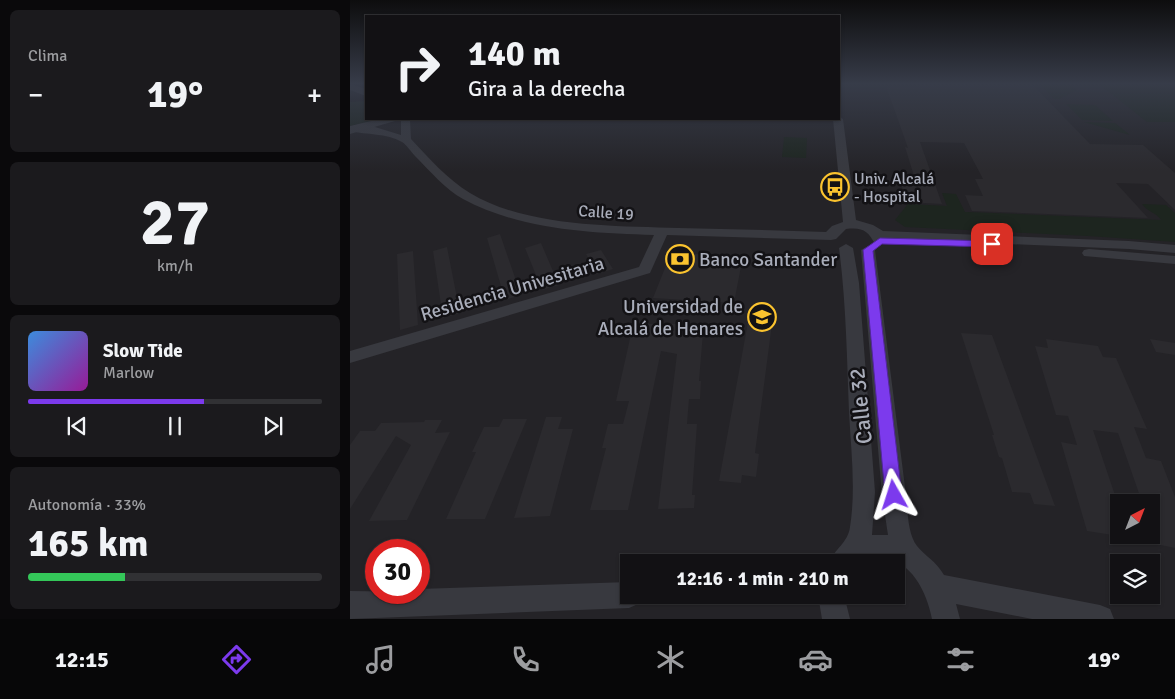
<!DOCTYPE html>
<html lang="es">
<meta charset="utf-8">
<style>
:root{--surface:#121114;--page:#1b1a1d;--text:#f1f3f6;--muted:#9c9da0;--line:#313134;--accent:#7c3aed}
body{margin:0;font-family:Signika,sans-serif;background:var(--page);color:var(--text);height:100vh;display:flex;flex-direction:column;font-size:19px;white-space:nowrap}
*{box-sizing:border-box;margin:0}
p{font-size:16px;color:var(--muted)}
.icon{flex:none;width:28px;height:28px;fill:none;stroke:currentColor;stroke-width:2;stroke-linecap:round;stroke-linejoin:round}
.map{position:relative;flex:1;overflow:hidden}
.sheet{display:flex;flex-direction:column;gap:10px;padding:10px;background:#0a090b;width:350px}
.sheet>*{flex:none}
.hud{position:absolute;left:15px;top:15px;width:475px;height:105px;border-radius:0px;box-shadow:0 1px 4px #0004,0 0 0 1px var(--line);background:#121114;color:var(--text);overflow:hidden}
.needle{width:32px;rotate:42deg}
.controls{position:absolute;left:760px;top:494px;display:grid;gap:10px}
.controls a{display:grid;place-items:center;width:50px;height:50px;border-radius:0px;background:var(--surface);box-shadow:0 1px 4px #0004,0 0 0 1px var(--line);font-size:25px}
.speed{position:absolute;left:15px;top:539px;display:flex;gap:10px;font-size:25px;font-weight:700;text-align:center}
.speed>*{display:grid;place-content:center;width:65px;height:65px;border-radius:50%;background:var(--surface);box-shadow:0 1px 4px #0004,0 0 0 1px var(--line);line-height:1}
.speed .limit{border:8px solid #d22;background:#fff;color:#111}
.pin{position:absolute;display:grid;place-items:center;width:42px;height:42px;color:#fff;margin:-21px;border-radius:10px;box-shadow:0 2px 8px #0006}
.me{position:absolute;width:55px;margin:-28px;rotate:354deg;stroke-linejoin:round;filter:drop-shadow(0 0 4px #0008)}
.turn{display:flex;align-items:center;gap:18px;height:105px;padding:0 20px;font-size:22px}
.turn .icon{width:65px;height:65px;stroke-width:2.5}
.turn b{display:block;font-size:35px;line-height:42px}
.big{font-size:38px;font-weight:700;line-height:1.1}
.sheet .card{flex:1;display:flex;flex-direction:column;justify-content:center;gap:8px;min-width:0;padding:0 18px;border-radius:8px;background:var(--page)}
.sheet .dial{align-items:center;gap:0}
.dial b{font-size:65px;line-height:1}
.song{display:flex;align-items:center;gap:15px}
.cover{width:60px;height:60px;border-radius:8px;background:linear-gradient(135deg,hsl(210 70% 55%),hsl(300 70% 35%))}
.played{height:5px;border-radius:2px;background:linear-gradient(90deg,var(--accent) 60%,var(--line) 60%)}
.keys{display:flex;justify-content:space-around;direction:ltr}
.heat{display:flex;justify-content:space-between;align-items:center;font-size:28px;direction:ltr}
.charge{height:8px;border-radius:4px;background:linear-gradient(90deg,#34c759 33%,var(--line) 0)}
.trip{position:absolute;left:270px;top:554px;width:285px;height:50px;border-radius:0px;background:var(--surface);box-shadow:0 1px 4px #0004,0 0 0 1px var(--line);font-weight:700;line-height:50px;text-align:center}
.dock{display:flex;height:80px;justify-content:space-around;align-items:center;background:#070708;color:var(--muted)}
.dock .icon{width:35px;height:35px}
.dock .on{color:var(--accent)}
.dock b{font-size:22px;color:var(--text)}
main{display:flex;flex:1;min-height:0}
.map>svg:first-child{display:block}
</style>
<main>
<section class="sheet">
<div class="card"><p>Clima</p>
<div class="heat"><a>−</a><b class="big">19°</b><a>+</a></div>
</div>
<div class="card dial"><b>27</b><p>km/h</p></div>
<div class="card">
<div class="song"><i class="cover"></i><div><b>Slow Tide</b><p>Marlow</p></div></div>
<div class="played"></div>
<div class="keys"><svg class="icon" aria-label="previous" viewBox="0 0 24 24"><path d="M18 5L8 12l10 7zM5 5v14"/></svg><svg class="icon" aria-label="pause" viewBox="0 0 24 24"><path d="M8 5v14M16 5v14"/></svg><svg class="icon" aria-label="next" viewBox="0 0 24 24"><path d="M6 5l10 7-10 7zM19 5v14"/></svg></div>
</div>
<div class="card"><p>Autonomía · 33%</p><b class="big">165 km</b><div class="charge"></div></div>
</section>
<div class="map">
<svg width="825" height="619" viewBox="0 0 825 619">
<rect width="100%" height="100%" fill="#18171a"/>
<!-- built -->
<path fill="#242327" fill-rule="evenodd" d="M489 84H825V619H0V132L45 119H489ZM769 502H801V535H769ZM26 550H69V592H26ZM279 562H546V595H279ZM769 562H801V595H769Z"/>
<!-- green -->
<path fill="#1d251f" d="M690 84H720L727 90 709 99H704Z
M749 84H825V122H797Z
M16 101V119H31L0 126V102Z
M716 104 745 105 763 121 732 120Z
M734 122 765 123 780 135Z
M434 137 457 138 456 158 432 157Z
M592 193 606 194 615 212H618L811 220C807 213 798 212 792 204L816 205 825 213V242L738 236 555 227 545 220 558 204 597 206Z"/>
<!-- building -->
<path fill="#2b2a2e" d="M566 84H682L740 144 793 145 825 173V210L798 184 766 183 798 218 622 211 615 195 633 196 625 179H633L614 143 570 142 592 204 556 202 549 175 564 176 555 147 558 148 536 86 568 87Z
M150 234 171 295 155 300 137 238Z
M191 243 209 285 192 290 175 248Z
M97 247 110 313 93 318 83 251Z
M251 250 263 269 247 274 236 254Z
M63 251 68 325 50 330 47 254Z
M321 253 393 256 384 303 303 298Z
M398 322 422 324 405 453 409 454 406 477 392 475 391 483 369 481Z
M296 324H344L343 333H353L349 381H351L350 399H339L337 424H347L342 495H345L344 508 308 509 327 354 311 351 278 510H240L256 448H252L258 424H273L279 401H266L281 334H294Z
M611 333 642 335 705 506 684 504 680 493 662 492 652 458 649 457 642 435H644Z
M696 339 748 346 753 357 766 358 797 429 784 427 796 458 811 461 825 497V548L806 544 801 531V502H792L768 433 743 430 769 507V536L737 531 711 442 727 445 718 416 706 415 685 346 698 348Z
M800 339 825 343V355L806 352Z
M196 417H212L208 429H223L200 516 164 518Z
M153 419H177L135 519H96L126 452H122L134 427H149Z
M75 420H92L85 433 100 432 57 520 19 521 61 445 46 436 0 509V445L10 431H25L31 423 74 422Z"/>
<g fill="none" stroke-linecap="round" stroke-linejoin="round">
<!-- minor -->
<path fill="#38393f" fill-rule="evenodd" d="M489 116 493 119 506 220 523 225 533 231 779 241 825 245V253L779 249 537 239 535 244H525C518 231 513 227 496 229L486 239 481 240 317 235 300 273 0 363V351L289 267 304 235C240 233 171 230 113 199 95 189 80 171 65 156 61 152 57 145 52 142 36 133 17 135 0 131V127H25L51 135V119H60L61 139C79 158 97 179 120 193 176 227 264 226 328 228 377 229 427 230 476 232L482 226 493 222 483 119H489Z
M496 244 503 248 509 283 525 492 522 535H538L532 495 511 250 518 246 525 250 556 495C558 510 557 533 567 546 575 556 586 561 594 575L750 605 760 609 764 619H682L606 604 610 619H582C577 592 560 556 527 558 522 558 517 562 512 562 502 564 490 562 480 562 484 549 498 543 500 527 506 489 501 450 499 412 497 357 496 302 489 248Z
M739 249 825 256V264L734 256 732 253 734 250Z
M279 582V595H292L288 604 279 608 0 619V591L69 592V589Z
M468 595H494L500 619H472Z"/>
<!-- tertiary -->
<path fill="#38393f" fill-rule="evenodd" d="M0 84 16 89V96L0 90Z
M29 119H47L45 121 0 134V126Z"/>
</g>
<!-- sky -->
<linearGradient id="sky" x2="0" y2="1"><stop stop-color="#0d0d0e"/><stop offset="0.49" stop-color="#373c49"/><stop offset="1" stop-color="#373c49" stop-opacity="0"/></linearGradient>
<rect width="825" height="171" fill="url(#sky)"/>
<!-- route -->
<path fill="#7c3aed" stroke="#51269a" d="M530 238 642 241 646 244 642 247 532 244 523 251 552 495 549 500 544 502 538 500 535 495 513 250Z"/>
<!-- icons -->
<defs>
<symbol id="bus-ring" viewBox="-11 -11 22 22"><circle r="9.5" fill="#131215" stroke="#fac32f" stroke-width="1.5"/><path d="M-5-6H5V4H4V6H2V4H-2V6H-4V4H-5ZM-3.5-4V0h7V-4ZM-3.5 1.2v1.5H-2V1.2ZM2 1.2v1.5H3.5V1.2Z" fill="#fac32f"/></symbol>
<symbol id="bank-ring" viewBox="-11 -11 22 22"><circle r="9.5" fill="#131215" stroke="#fac32f" stroke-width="1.5"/><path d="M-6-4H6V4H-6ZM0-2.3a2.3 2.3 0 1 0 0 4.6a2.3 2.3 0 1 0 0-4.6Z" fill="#fac32f"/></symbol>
<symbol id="university-ring" viewBox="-11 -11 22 22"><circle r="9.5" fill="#131215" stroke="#fac32f" stroke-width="1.5"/><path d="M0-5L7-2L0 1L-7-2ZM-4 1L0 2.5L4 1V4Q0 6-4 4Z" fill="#fac32f"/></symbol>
</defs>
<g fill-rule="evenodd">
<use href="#bus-ring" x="469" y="171" width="32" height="32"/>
<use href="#bank-ring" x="314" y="243" width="32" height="32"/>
<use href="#university-ring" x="396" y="301" width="32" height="32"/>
</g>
<g text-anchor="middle" stroke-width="5" stroke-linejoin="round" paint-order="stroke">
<!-- far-poi labels -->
<g font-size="16" fill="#a9adba" stroke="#131215" text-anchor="start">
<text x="504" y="184">Univ. Alcalá<tspan x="504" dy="18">- Hospital</tspan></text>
</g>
<!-- far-street labels -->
<g font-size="16" fill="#a9adba" stroke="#131215">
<text transform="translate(256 212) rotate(4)" y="6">Calle 19</text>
</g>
<!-- poi labels -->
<g font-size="19" fill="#a9adba" stroke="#131215" text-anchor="start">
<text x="349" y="266">Banco Santander</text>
<text x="393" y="313" text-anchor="end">Universidad de<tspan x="393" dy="22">Alcalá de Henares</tspan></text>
</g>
<!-- street labels -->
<g font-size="19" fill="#a9adba" stroke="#131215">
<text transform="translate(162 288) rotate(-16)" y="7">Residencia Univesitaria</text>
</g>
<!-- near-street labels -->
<g font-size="22" fill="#a9adba" stroke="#131215">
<text transform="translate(510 406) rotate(-96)" y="8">Calle 32</text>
</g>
</g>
</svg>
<div class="controls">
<a><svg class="needle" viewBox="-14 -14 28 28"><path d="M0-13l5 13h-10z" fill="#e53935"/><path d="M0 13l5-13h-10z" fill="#9c9da0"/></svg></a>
<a><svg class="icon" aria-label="layers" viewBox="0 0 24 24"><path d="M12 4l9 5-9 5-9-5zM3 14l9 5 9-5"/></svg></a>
</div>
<div class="speed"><div class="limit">30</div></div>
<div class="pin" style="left:642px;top:244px;background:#d93025"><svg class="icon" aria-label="arrive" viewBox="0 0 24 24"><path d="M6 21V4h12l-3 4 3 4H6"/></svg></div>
<svg class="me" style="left:544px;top:495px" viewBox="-20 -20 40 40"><path d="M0-17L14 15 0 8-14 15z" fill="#7c3aed" stroke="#fff" stroke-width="4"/></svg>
<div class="trip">12:16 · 1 min · 210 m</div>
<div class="hud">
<div class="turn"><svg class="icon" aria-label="right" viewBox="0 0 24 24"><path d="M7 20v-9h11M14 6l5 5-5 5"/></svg><div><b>140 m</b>Gira a la derecha</div></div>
</div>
</div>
</main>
<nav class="dock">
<b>12:15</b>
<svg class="icon on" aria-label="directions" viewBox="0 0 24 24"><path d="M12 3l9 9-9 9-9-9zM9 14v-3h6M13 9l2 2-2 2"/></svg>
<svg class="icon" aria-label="music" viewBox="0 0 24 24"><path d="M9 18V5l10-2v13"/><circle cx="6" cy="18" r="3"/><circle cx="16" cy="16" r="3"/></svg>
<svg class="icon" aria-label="phone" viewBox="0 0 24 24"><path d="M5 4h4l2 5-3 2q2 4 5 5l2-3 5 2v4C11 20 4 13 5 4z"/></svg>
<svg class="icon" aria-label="climate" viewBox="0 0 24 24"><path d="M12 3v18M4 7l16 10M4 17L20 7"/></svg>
<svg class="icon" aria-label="car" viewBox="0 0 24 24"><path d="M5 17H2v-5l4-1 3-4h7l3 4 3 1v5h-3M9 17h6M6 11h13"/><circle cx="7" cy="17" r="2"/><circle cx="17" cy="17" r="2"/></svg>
<svg class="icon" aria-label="filters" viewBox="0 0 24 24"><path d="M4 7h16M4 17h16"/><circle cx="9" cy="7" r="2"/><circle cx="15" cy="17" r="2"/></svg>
<b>19°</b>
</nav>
